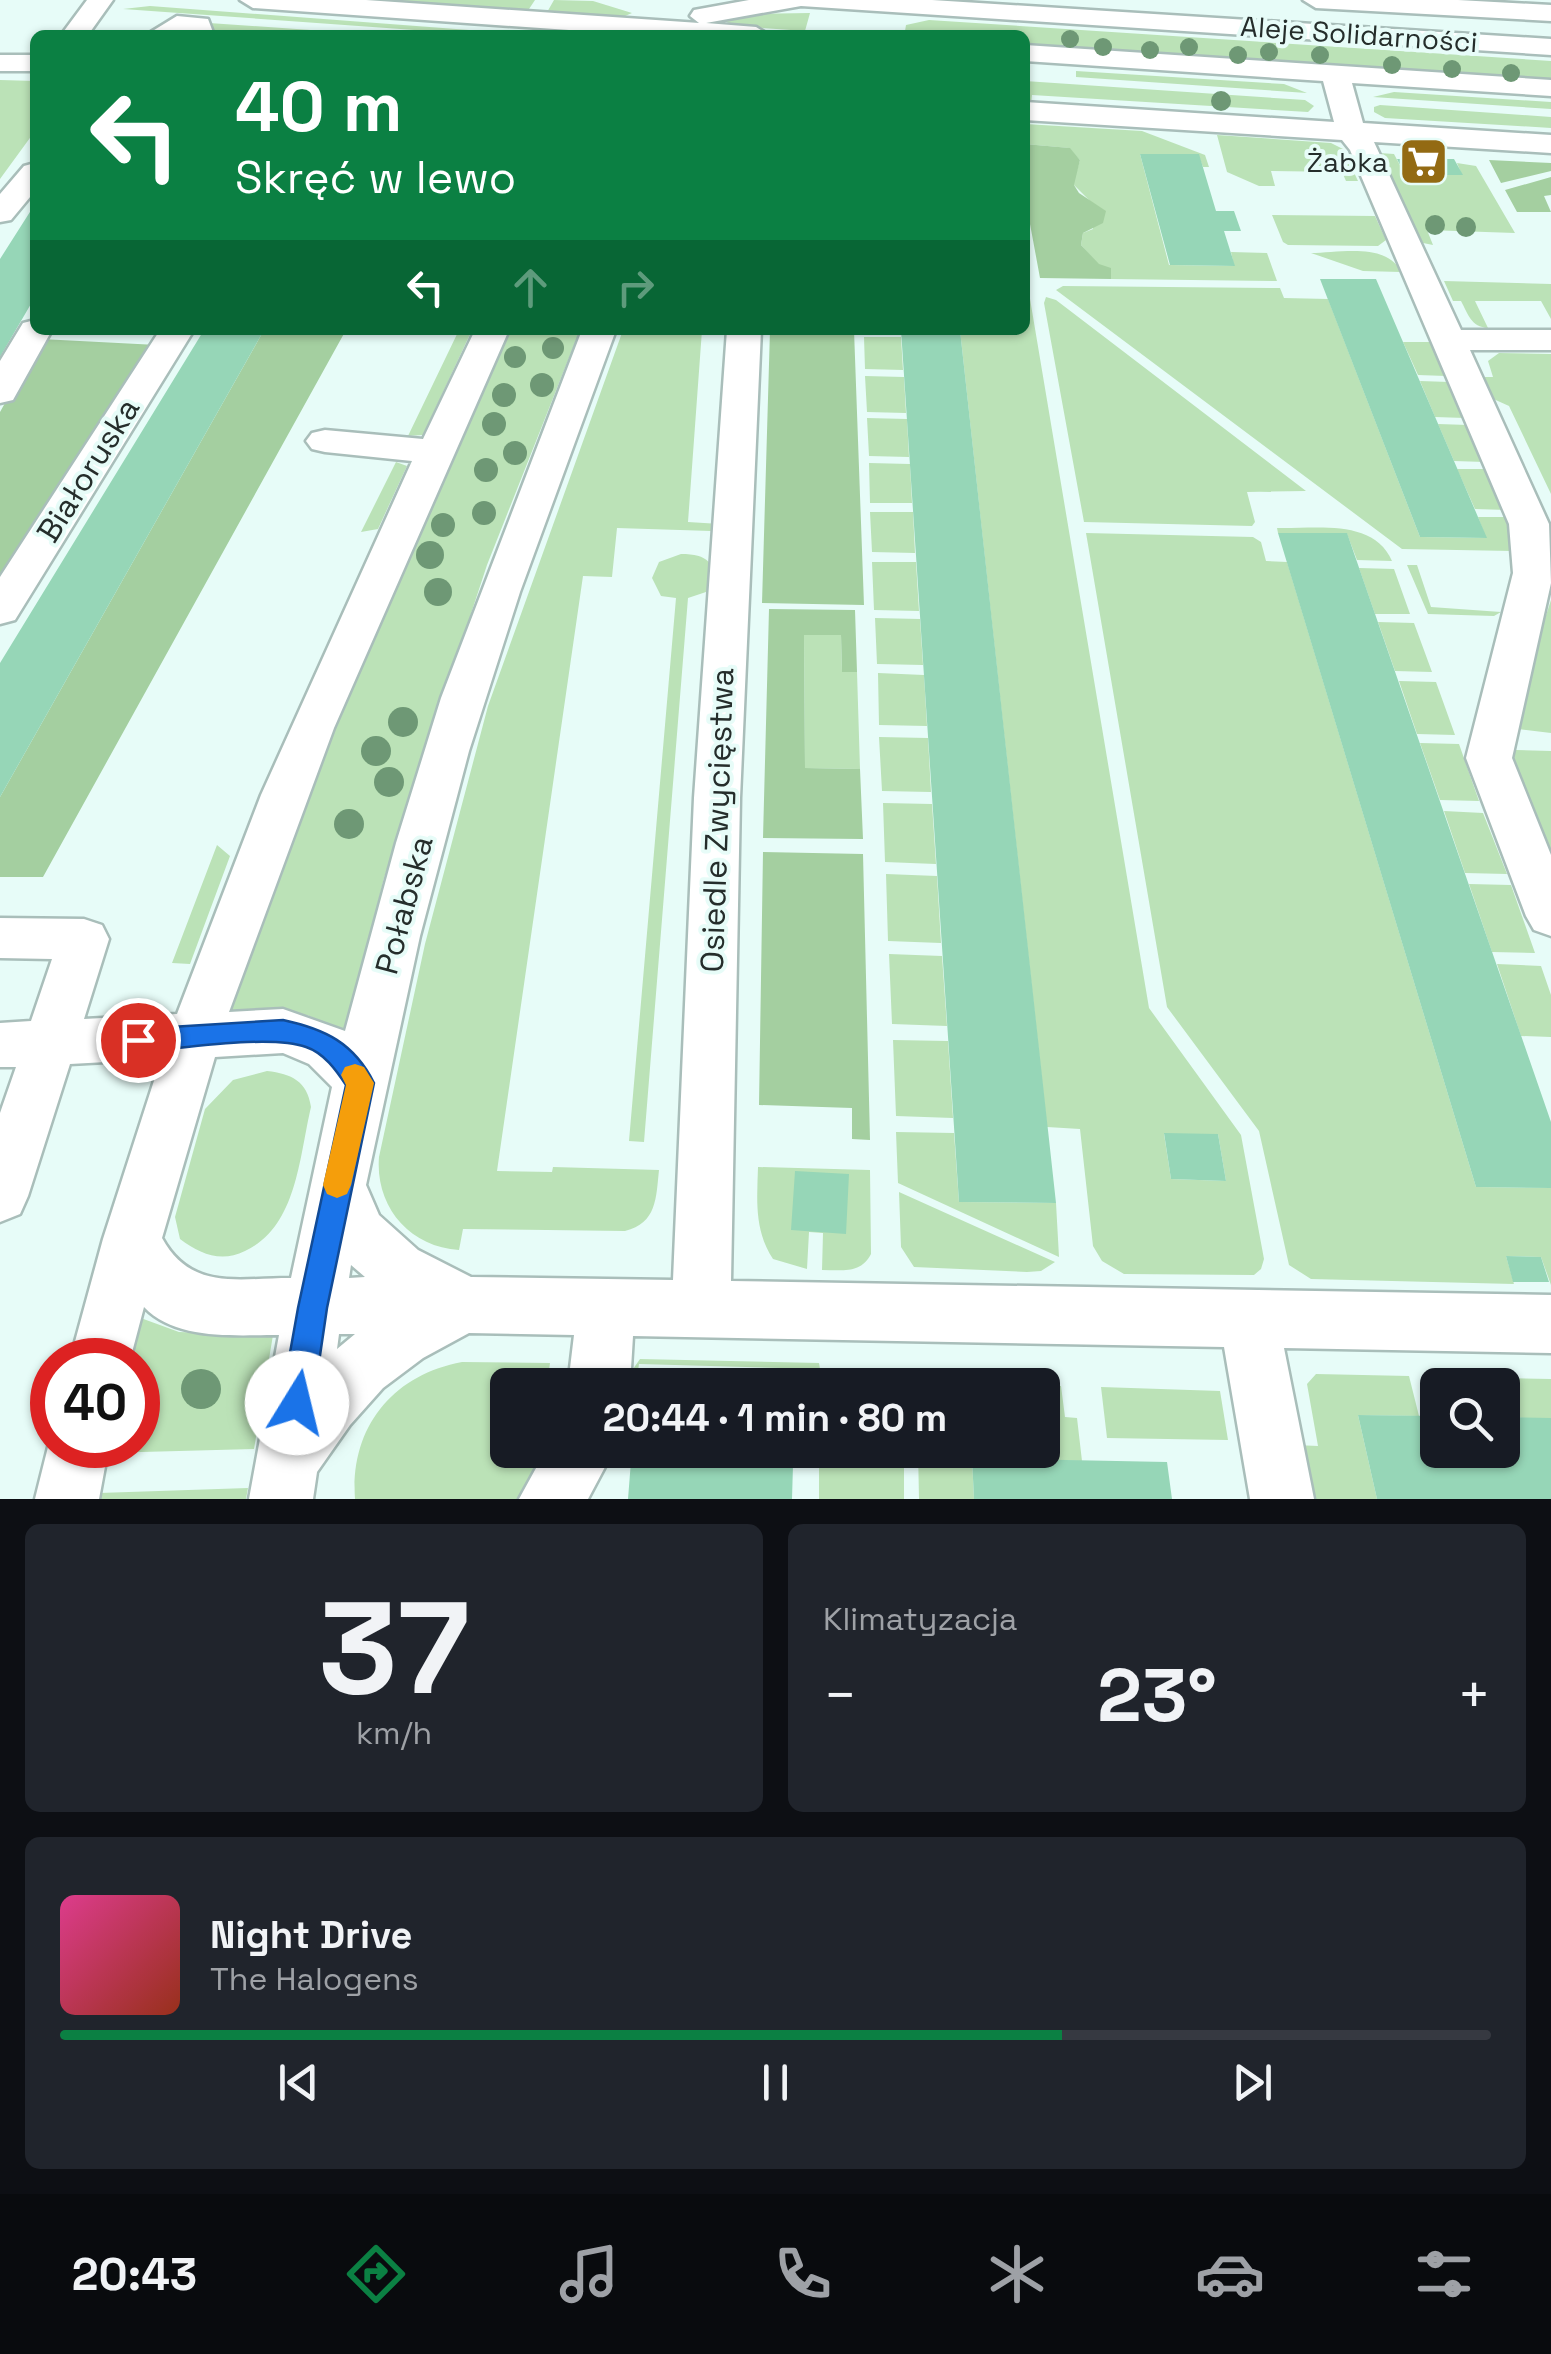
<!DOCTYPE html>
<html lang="pl">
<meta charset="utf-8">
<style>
:root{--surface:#171b24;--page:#20242c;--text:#f1f3f6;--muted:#9ea1a6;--line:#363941;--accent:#0b8043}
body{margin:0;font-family:"Space Grotesk",sans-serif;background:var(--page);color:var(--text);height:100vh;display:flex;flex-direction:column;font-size:38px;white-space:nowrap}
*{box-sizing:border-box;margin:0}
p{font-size:32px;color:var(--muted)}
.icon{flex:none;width:55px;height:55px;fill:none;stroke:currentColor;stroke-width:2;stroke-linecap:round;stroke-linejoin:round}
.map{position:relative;height:1499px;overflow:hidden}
.drawer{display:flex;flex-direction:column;gap:25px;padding:25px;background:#0d0f14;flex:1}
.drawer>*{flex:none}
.top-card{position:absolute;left:30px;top:30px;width:1000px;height:305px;border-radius:15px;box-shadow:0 2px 8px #0004;background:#0b8043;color:#fff;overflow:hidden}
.fabs{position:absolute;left:1420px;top:1368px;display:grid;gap:20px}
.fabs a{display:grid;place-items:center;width:100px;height:100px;border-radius:15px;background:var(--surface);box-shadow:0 2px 8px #0004;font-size:50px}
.speed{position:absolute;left:30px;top:1338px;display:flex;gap:20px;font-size:50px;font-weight:700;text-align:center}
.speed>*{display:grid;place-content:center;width:130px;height:130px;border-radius:50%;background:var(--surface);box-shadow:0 2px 8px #0004;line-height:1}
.speed .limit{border:15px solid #d22;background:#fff;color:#111}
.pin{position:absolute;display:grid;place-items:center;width:85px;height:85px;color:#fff;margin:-42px;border:5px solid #fff;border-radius:50%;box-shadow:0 2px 10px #0007}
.me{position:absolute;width:110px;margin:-55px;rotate:9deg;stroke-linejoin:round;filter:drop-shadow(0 0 8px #0008)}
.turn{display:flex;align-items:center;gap:35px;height:210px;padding:0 40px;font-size:45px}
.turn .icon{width:130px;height:130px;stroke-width:2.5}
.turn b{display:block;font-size:70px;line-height:85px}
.lanes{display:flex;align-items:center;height:95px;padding:0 40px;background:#0003;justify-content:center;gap:50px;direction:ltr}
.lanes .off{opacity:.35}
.big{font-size:75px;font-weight:600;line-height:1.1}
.drawer .card{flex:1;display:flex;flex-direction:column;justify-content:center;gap:15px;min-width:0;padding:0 35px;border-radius:15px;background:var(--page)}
.drawer .dial{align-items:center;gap:0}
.dial b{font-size:130px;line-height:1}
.song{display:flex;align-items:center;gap:30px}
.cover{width:120px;height:120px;border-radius:15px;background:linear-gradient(135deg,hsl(330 70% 55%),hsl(10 70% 35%))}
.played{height:10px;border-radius:5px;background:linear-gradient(90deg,var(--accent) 70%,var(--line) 70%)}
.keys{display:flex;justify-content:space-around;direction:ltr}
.heat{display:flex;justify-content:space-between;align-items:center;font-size:55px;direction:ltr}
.drawer .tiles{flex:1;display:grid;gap:25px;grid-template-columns:1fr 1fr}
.card:last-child{grid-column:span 2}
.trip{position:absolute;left:490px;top:1368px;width:570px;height:100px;border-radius:15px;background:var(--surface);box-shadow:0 2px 8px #0004;font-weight:600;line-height:100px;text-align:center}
.dock{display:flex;height:160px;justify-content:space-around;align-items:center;background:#090b0e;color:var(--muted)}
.dock .icon{width:70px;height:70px}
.dock .selected{color:var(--accent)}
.dock b{font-size:45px;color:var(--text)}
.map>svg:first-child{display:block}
</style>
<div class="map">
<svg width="1551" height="1499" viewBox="0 0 1551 1499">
<rect width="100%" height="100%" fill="#e7fcf8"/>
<!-- green -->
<path fill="#bbe2b7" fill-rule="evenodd" d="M353 0H535L527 12Z
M554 0 593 1 632 13 618 19 546 14Z
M150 6 509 33 484 35 123 9Z
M810 13 805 31 736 26 724 21 747 14Z
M929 20 1551 61V80L1025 45V35H908L905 31 906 25Z
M209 23 382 35H213Z
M1076 71 1284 84 1307 93 1076 77Z
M0 80 35 81V131L0 179Z
M1025 81 1305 100 1314 106 1308 112 1032 95 1031 104 1025 103Z
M1394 92 1551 102V109L1373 97Z
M1380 105 1551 117V128L1385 118 1374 112V107Z
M1025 124 1142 131 1205 155 1209 167H1203L1198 154H1140L1169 265 1234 266 1231 252 1267 253 1277 281 1111 279 1081 245 1083 233 1093 229 1091 202 1073 184 1080 160 1069 148 1025 144Z
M1217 135 1331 143 1343 149 1358 181H1346L1342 172 1271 171 1275 186H1259L1227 172Z
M1379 153 1394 154 1405 175H1462L1457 163 1476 166 1515 233 1427 230 1433 245 1423 243Z
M1272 215 1375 216 1386 240 1378 246 1288 245 1283 242Z
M1311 253C1339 253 1387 242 1401 272L1363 271Z
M1025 269 1149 1008 1241 1135 1264 1259 1261 1269 1254 1275 1124 1274 1102 1261 1093 1246 1080 1129 1047 1127 960 330H1025ZM1164 1134H1218L1226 1181 1171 1179Z
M1444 281 1551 284V319L1541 301H1475L1488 328C1471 327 1468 314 1461 301H1453Z
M1063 286 1280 288 1284 298 1328 299 1420 537 1486 538 1478 517H1511L1512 551 1402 549 1056 290Z
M1046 297 1056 300 1306 491 1247 492 1255 522 1252 526 1084 522 1044 303Z
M459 330H472L423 435 408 436Z
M505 330H580L487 565 384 878 346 1031 307 1015 227 1012 296 811Z
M623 330H702L688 522 720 524 711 531 617 528 612 577 583 576 497 1171 552 1172 553 1167 659 1170C656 1198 657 1223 625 1231L463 1229 459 1250C409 1247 375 1206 379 1157L425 944 488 706Z
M864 337H901L903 370 865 369Z
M1403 342H1431L1446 376 1418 375Z
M1499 353 1551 354V494L1509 406 1489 397 1480 377H1493L1488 361Z
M865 376 904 377 906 413 867 412Z
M1420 381 1449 382 1465 418 1435 417Z
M867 418 907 419 909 457 869 456Z
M1438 424 1468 425 1485 462 1454 461Z
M396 462 407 466 378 529 361 532Z
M869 463 910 464 912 503H870Z
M1457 469H1490L1507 510 1475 509Z
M870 512H913L915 553 872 552Z
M1277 528C1315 529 1374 518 1392 561L1357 560 1347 534 1278 533Z
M1086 533 1253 537 1261 542 1266 561 1287 562 1476 1187 1551 1188V1285L1541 1257 1506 1256 1514 1284 1311 1279 1289 1265 1259 1131 1167 1007Z
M681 554C708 554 715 563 718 588L688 598 644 1142 629 1141 676 598 661 596 652 578 659 562Z
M872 562H916L919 611 874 610Z
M1407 565H1417L1431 607 1501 612 1494 616 1428 614Z
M1359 568 1394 569 1410 614H1375Z
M1551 600V733L1518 729 1513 716Z
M875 618 920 619 923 665 877 664Z
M1378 622 1414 623 1432 672 1395 671Z
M804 634 841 635 842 672H857L860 769 805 768Z
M878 673 924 675 927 726 879 725Z
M1399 681 1436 682 1455 735 1417 734Z
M879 737 928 738 931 792 882 791Z
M1420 743 1459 744 1479 801 1440 800Z
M1516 750 1551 751V877L1510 753Z
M883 803 932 804 936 864 885 862Z
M1444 811 1483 813 1507 874 1465 873Z
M217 845 230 856 190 964 172 963Z
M886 874 937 876 941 943 888 941Z
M1469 884 1511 885 1535 953 1492 952Z
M889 954 942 956 947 1026 892 1024Z
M1497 964 1541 966 1551 995V1037L1521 1036Z
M893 1040 948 1041 953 1118 896 1116Z
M267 1071C292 1074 307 1081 311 1107 299 1158 297 1227 245 1251 221 1263 200 1254 180 1239L175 1217 205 1109 233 1080Z
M896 1132 954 1133 959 1202 1056 1203 1059 1257 898 1183Z
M758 1167 870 1170 871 1254C861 1274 842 1270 822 1270L823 1233 809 1232 807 1269 773 1259C754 1230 757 1200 758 1167Z
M899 1192 1055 1262 1041 1271 1027 1272 914 1267 901 1247Z
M138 1317 179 1332 273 1335 254 1449 104 1453 106 1445H138V1360H127Z
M640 1359 819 1363 820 1369 877 1370V1381H903V1385H819V1369L639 1364 636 1385H622Z
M462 1362 550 1363 547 1385H508V1450H538L534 1481 517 1499H355C350 1428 392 1375 462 1362Z
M1316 1374 1409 1376 1419 1416 1358 1415 1377 1499H1306L1295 1445 1318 1446 1307 1384Z
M1450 1377 1551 1379V1419L1503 1417 1502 1385H1452Z
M1043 1386H1061L1065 1417 1077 1418 1082 1461 972 1458 974 1499H919L918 1450H1042Z
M1101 1387 1220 1391 1228 1440 1107 1438Z
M819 1450H904V1499H819Z
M248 1488 246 1499H98L99 1493Z"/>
<!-- forest -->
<path fill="#a4cfa0" d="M1025 144 1070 148 1080 160 1074 185 1079 193 1106 211 1103 223 1083 233 1081 245 1099 264 1111 268V279L1040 278 1025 197Z
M1489 160 1551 163V171L1501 183Z
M1551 177V195L1544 196 1551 212H1517L1505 190Z
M264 330H346L43 877H0V797Z
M770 330H854L864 605 762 603Z
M41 339 157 345 0 589V412Z
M769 609 855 610 857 672H842L841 635H804L805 768 860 769 863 839 763 838Z
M763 852 863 854 870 1140 852 1139V1108L759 1105Z"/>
<!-- building -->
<path fill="#96d6b7" d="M1140 154H1199L1216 211H1234L1241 231H1224L1235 266 1170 265Z
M1397 159H1454L1463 175H1405Z
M35 204V297L0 357V259Z
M1320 279H1376L1487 538 1420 537Z
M204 330H264L0 797V663Z
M901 330H960L1056 1203 959 1202Z
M1278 533H1347L1551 1122V1188L1476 1187Z
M1164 1133 1218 1134 1226 1181 1171 1179Z
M795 1171 849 1174 846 1234 791 1230Z
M1506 1256 1541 1257 1549 1282H1513Z
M1358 1415 1438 1416V1450H1502V1417L1551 1418V1499H1377Z
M972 1458 1167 1462 1172 1499H974Z
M631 1461 793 1465 792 1499H628Z"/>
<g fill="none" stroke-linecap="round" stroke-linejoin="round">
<defs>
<path id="minor" d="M87 0H113L88 35H61Z
M240 0H366L699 23 690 16 694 10 749 0H932L1551 39V55L801 6 706 23 756 27 769 35H641L253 8Z
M1303 0H1458L1551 5V21L1316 8Z
M177 16 208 19 214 35H146Z
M1025 45 1551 80V96L1352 83 1363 123 1551 135V153L1374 142 1461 330H1551V350H1470L1549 524 1551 583 1512 758 1551 855V936L1534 930 1526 916 1466 758 1513 573 1509 524 1350 150 1342 140 1025 120V102L1334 122 1323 81 1025 61Z
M0 55H35V71H0Z
M35 163V191L11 220 0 222V194L24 166Z
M35 320V330H52L13 400 0 403V361L23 323Z
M160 330H194L15 620 0 624V577Z
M475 330H509L334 728 229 1012 283 1009 345 1031 396 843 441 698 582 330H616L520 592 469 751 420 936 366 1185 379 1215 418 1250 471 1277 673 1280 694 798 727 330H761L740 798 731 1281 1551 1295V1353L1284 1348 1314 1499H1250L1224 1347 633 1336 630 1385H568L574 1335 469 1333 423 1358 383 1388 350 1425 317 1472 313 1499H249L279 1335C237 1335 176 1341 144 1307L130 1360H70L103 1239 161 1059 70 1064 28 1196 20 1214 0 1222V1113L16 1067H0V1023L31 1021 52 959 0 958V918L84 919 102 925 109 939 84 1019 177 1014 261 795 412 461 325 452 312 449 306 441 312 433 325 430 423 439ZM283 1053 309 1064 332 1087 291 1278C238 1278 191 1291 162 1238L215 1057ZM351 1265 365 1277 349 1278ZM339 1334H355L337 1349Z
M52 1431V1445H109L99 1499H35Z
M546 1450H614L588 1499H519Z"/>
</defs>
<!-- minor casing -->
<use href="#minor" stroke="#a9beba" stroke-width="5"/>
<!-- minor -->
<use href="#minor" fill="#fff" fill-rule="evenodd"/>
</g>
<!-- trees -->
<g fill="#6e9875">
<circle cx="1070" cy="39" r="9"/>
<circle cx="1103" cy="47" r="9"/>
<circle cx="1189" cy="47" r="9"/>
<circle cx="1150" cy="50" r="9"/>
<circle cx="1269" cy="52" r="9"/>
<circle cx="1238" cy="55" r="9"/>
<circle cx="1320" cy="55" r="9"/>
<circle cx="1392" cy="65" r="9"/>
<circle cx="1452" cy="69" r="9"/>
<circle cx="1511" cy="73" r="9"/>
<circle cx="1221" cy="101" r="10"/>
<circle cx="1435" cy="225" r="10"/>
<circle cx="1466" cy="227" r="10"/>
<circle cx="553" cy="348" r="11"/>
<circle cx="515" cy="357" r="11"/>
<circle cx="542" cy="385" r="12"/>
<circle cx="504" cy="395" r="12"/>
<circle cx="494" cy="424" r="12"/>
<circle cx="515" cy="453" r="12"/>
<circle cx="486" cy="470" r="12"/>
<circle cx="484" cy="513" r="12"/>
<circle cx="443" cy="525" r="12"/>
<circle cx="430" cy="555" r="14"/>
<circle cx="438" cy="592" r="14"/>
<circle cx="403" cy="722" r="15"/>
<circle cx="376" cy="751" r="15"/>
<circle cx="389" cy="782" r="15"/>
<circle cx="349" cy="824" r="15"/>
<circle cx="201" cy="1389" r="20"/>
</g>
<!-- route -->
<path fill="#1a73e8" stroke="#114b97" stroke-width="2.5" d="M283 1020C325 1029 354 1043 374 1083L327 1308 313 1403 308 1414 297 1419 286 1414 281 1403 298 1308 346 1085C336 1070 324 1053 306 1047 269 1034 181 1049 138 1052L129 1048 125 1040 129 1032 138 1029Z"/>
<!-- slow -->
<path fill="#f59e0b" d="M355 1064 364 1067 374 1083 351 1185 347 1194 337 1198 327 1194 323 1185 346 1085 341 1075 345 1067Z"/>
<!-- icons -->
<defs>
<symbol id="supermarket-square" viewBox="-11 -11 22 22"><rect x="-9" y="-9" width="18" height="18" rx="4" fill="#936a13" stroke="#e7fcf8"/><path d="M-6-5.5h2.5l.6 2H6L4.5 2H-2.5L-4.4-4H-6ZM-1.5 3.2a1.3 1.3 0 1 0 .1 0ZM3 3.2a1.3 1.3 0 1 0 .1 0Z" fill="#fff"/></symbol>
</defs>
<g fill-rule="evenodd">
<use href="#supermarket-square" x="1396" y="134" width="55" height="55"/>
</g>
<g text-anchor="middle" stroke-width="8" stroke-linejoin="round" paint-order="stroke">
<!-- far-street labels -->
<g font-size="28" fill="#252d2b" stroke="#e7fcf8">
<text transform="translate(1359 34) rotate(4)" y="10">Aleje Solidarności</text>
</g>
<!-- far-poi labels -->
<g font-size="28" fill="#252d2b" stroke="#e7fcf8" text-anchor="end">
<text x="1388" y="172">Żabka</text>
</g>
<!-- street labels -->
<g font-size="32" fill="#252d2b" stroke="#e7fcf8">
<text transform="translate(88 470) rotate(-58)" y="11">Białoruska</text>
<text transform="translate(717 820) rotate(-88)" y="11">Osiedle Zwycięstwa</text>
<text transform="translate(404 905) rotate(-75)" y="11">Połabska</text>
</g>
</g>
</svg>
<div class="fabs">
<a><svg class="icon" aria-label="search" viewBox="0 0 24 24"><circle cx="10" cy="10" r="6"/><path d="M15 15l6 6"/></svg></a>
</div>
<div class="speed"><div class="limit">40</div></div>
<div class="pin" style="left:138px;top:1040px;background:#d93025"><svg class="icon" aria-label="arrive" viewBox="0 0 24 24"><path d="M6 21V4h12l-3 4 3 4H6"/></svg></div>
<svg class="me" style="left:297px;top:1403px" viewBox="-20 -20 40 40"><circle r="19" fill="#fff"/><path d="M0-13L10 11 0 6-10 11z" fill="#1a73e8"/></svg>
<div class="trip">20:44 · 1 min · 80 m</div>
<div class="top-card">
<div class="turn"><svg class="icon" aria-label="left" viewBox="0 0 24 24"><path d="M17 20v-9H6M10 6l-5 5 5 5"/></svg><div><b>40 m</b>Skręć w lewo</div></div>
<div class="lanes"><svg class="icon" aria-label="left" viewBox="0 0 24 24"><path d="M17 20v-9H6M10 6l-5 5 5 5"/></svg><svg class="icon off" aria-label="ahead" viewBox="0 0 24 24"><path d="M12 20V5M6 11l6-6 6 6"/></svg><svg class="icon off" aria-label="right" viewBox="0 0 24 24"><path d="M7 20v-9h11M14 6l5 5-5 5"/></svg></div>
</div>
</div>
<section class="drawer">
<div class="tiles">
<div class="card dial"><b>37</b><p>km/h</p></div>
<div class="card"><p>Klimatyzacja</p>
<div class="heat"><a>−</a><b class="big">23°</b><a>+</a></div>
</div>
<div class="card">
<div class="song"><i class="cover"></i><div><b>Night Drive</b><p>The Halogens</p></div></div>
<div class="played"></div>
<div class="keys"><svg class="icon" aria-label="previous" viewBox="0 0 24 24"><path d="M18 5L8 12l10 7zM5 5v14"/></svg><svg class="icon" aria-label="pause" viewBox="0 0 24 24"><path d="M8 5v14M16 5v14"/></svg><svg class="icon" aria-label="next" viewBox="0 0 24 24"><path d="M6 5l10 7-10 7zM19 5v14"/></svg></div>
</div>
</div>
</section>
<nav class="dock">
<b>20:43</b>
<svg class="icon selected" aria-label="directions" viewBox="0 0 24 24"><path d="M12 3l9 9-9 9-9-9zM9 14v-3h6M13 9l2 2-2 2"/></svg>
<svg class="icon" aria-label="music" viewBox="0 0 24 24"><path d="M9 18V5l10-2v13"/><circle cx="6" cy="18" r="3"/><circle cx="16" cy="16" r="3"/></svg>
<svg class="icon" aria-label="phone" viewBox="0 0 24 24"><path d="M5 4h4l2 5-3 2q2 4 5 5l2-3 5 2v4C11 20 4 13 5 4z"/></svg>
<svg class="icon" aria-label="climate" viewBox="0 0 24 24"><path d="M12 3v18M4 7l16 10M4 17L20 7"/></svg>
<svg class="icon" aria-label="car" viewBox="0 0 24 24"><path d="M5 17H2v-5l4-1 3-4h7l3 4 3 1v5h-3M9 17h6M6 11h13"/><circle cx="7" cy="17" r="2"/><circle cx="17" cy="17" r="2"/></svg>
<svg class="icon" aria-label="filters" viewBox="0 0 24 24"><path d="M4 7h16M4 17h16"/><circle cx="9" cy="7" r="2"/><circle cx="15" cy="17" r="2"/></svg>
</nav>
